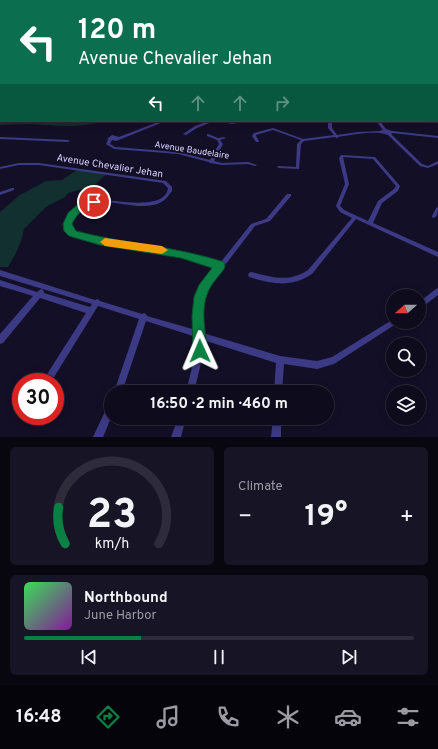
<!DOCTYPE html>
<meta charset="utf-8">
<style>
:root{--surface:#0e0b1c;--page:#171425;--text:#f1f3f6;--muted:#9b9ba3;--line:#2e2b3b;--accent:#0b8043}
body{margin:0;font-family:Overpass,sans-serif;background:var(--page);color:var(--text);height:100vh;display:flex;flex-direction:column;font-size:15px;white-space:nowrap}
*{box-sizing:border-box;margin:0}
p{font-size:13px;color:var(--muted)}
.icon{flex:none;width:22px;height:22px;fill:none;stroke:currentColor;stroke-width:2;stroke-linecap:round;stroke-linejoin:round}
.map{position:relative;height:437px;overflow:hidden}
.details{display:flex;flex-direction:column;gap:10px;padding:10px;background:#08060f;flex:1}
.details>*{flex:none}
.banner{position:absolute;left:0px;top:0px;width:438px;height:122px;box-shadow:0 2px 10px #0003,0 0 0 1px var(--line);background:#0b6e4f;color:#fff;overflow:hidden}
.needle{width:26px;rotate:249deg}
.fabs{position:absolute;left:386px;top:289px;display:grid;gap:8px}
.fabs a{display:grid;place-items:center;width:40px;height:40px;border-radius:50%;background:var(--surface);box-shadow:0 2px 10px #0003,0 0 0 1px var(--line);font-size:20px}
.speed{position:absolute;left:12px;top:373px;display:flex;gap:8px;font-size:20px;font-weight:700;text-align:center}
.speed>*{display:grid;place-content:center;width:52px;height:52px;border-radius:50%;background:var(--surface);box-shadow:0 2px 10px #0003,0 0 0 1px var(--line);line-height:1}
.speed .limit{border:6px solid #d22;background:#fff;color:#111}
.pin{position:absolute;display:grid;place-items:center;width:34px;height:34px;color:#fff;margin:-17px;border:2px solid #fff;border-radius:50%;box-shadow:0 1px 4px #0007}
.me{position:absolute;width:44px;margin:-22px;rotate:359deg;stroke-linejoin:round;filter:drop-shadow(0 0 3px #0008)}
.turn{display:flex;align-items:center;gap:14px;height:84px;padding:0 12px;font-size:18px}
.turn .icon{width:52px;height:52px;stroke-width:2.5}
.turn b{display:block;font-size:28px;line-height:34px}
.lanes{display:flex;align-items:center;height:38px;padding:0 12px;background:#0003;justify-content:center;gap:20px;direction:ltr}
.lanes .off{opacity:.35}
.big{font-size:30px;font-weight:700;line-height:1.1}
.details .tile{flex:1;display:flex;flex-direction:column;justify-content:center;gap:6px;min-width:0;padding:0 14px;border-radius:6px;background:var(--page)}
.details .dial{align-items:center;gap:0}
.dial svg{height:104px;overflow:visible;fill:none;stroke:var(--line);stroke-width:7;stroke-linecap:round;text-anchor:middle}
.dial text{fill:var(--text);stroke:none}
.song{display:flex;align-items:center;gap:12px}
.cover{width:48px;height:48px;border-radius:6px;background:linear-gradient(135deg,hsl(130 70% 55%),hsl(290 70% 35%))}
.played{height:4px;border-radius:2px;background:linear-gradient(90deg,var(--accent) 30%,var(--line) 30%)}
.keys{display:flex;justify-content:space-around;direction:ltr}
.heat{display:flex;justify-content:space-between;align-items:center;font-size:22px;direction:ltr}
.details .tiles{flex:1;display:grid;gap:10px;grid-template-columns:1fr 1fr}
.tile:last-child{grid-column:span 2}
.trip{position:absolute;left:104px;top:385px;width:230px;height:40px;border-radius:20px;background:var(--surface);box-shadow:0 2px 10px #0003,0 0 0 1px var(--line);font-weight:700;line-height:40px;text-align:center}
.tabs{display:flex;height:64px;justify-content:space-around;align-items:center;background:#06040b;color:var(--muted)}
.tabs .icon{width:28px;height:28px}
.tabs .active{color:var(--accent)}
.tabs b{font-size:18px;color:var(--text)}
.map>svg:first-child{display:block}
</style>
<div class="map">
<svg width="438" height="437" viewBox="0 0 438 437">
<rect width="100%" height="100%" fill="#130f26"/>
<!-- green -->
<path fill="#12302f" d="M0 119 1 121H105C81 128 57 126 31 124 21 124 10 125 0 125Z
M77 170 106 174 94 186 68 193 65 197 46 207 24 229 22 238 16 253 8 267H0V212L20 195 46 181 62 180Z"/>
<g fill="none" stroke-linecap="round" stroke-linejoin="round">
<!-- minor -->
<path fill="#3d3a85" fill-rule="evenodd" d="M161 121H166L116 141 112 140 110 144 115 147 178 152 210 160 219 144 217 140 207 136V134H208L218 138 224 137 226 138 220 140 223 144 214 161 222 163 248 162 257 165 255 166 248 164 222 165 210 163 209 162 178 154 114 149 106 144 108 140 107 139 112 135 119 137Z
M209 121H214L197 128 186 135 183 134 195 126Z
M219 121 232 122 246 121 232 124Z
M328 121H332V128L337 135 358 132 379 131 383 130 376 121H380L386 129 392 131 438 136V138L392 133 391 134 422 164 428 166 438 161V164L428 168 420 166 388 135C375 130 353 135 338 137V138H337L335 137 304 141 301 144 299 169 279 168 277 167 278 166 296 167 297 144 301 140 273 130 256 135V136L259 141 258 142H256L252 136 254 133 273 128 303 139 334 135 328 128Z
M0 137 68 140 70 141 68 142 0 139Z
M341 155 375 157 400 186 398 191 382 203 373 223 438 252V257L356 219 312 274C291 288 272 284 249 277L248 275 249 273 251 272C273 277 288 283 308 270L352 218 340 212 336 206 345 184 339 158ZM343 157 373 159 396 186 394 189 378 201 368 221 344 210 340 206 349 184Z
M19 163H39L166 181 172 187V191C166 199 163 203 153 205 132 210 107 196 86 206 83 207 81 210 78 211 72 216 70 222 71 230L78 234 185 253 220 263 251 224 266 219 287 194H291V196L270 221 255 226 206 290 201 305 203 333 280 356 317 361 332 357 392 320 393 319V322H397L396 324 334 364 317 369 284 364 282 392H274L276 363 203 340 204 351 194 392H186L196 351V337L146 321 122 392H114L139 319 98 306 51 382H42L86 313 40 298 3 343 0 344V334L33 296 0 286V280L37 292 41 289 43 290 44 292V293L90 307 92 304 0 276V270L95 300 97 299 99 300 100 301 142 314 144 313 146 314 147 316 196 330 195 305 200 289 217 266 203 262 167 253 113 245 77 238 67 232C65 226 65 221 69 215 75 206 87 201 98 200 114 199 165 212 168 188L163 183 39 165H19L0 169V167Z
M12 188H14V190L0 195V192Z
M438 207C438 211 438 216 434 218L432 217V216L436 208Z
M438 288V295L421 308 419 309V302L436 289Z
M111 404V418L103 437H93L108 405Z
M178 418H186L181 437H171Z
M273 418H281V437H271Z"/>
<!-- secondary -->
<path fill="#6f6bff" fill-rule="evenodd" d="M437 98H438V101H437Z"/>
<!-- trunk -->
<path fill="#e055d1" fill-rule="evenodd" d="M437 73H438V75H437Z
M0 74H1V76H0Z"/>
</g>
<!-- sky -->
<linearGradient id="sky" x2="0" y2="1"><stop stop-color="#0a0815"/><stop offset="0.51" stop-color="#333752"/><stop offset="1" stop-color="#333752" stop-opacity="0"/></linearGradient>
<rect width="438" height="125" fill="url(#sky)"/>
<!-- route -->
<path fill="#0b8043" stroke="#07532c" d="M94 199 98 202 97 203C85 209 77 212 72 224L76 231C125 244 175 246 224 262L225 266 224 269C219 276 211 284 208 292 200 309 206 334 207 351L205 356 200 358 195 356 193 351 192 316 194 297 199 285 212 268 181 258 100 245 69 236 64 231 63 224 68 213 77 205Z"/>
<!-- slow -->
<path fill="#f59e0b" d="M105 238 162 246 168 250 162 254 105 246 100 242Z"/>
<g text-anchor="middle" stroke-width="4" stroke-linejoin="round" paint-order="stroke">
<!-- far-street labels -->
<g font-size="9" fill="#d9d4ff" stroke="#130f26">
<text transform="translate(192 150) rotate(9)" y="3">Avenue Baudelaire</text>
</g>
<!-- street labels -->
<g font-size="10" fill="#d9d4ff" stroke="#130f26">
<text transform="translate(110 165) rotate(9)" y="4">Avenue Chevalier Jehan</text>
</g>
</g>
</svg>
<div class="fabs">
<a><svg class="needle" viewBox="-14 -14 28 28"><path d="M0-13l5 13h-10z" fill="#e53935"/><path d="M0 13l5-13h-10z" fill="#9b9ba3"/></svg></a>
<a><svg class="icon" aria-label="search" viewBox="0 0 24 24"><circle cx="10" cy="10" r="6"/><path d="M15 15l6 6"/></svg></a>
<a><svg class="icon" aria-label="layers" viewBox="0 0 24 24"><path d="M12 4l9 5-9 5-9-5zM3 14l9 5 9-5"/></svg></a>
</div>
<div class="speed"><div class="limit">30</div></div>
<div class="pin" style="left:94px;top:202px;background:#d93025"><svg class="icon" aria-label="arrive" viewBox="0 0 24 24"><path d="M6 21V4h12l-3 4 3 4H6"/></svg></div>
<svg class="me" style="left:200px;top:351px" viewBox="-20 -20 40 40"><path d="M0-17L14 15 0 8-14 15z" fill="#0b8043" stroke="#fff" stroke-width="4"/></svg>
<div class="trip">16:50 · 2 min · 460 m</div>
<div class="banner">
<div class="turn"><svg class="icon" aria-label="left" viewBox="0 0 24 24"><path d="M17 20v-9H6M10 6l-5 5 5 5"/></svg><div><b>120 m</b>Avenue Chevalier Jehan</div></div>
<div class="lanes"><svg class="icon" aria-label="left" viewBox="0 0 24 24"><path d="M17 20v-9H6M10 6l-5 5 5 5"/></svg><svg class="icon off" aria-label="ahead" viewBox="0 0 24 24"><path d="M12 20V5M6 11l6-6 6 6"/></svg><svg class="icon off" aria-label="ahead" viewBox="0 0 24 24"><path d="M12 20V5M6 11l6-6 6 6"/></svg><svg class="icon off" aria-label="right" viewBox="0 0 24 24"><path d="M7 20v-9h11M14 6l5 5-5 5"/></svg></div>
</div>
</div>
<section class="details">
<div class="tiles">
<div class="tile dial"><svg viewBox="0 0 100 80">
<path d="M14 69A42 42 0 1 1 86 69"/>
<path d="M14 69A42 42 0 0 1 9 41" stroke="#0b8043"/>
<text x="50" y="56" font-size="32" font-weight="700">23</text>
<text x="50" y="72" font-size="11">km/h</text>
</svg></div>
<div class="tile"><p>Climate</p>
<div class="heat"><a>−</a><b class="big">19°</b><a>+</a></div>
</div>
<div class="tile">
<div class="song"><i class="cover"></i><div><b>Northbound</b><p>June Harbor</p></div></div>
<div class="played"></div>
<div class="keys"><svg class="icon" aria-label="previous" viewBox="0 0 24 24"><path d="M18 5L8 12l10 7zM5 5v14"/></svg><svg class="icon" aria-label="pause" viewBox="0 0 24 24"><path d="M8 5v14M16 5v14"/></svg><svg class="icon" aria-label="next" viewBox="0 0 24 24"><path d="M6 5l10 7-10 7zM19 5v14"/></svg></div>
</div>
</div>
</section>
<nav class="tabs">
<b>16:48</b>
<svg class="icon active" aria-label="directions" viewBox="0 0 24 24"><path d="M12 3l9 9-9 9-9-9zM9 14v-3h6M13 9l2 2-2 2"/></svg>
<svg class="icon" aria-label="music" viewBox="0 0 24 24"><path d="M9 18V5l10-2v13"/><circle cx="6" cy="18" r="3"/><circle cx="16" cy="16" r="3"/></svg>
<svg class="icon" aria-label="phone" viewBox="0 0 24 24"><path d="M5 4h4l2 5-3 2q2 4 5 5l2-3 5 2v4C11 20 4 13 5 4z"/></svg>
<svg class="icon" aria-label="climate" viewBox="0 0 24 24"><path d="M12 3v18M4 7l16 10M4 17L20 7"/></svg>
<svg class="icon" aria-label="car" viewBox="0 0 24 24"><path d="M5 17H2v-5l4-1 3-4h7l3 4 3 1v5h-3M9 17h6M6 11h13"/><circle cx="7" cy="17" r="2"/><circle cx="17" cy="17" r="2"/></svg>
<svg class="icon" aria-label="filters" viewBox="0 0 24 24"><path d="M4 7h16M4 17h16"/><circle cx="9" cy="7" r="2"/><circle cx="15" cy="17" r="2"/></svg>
</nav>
